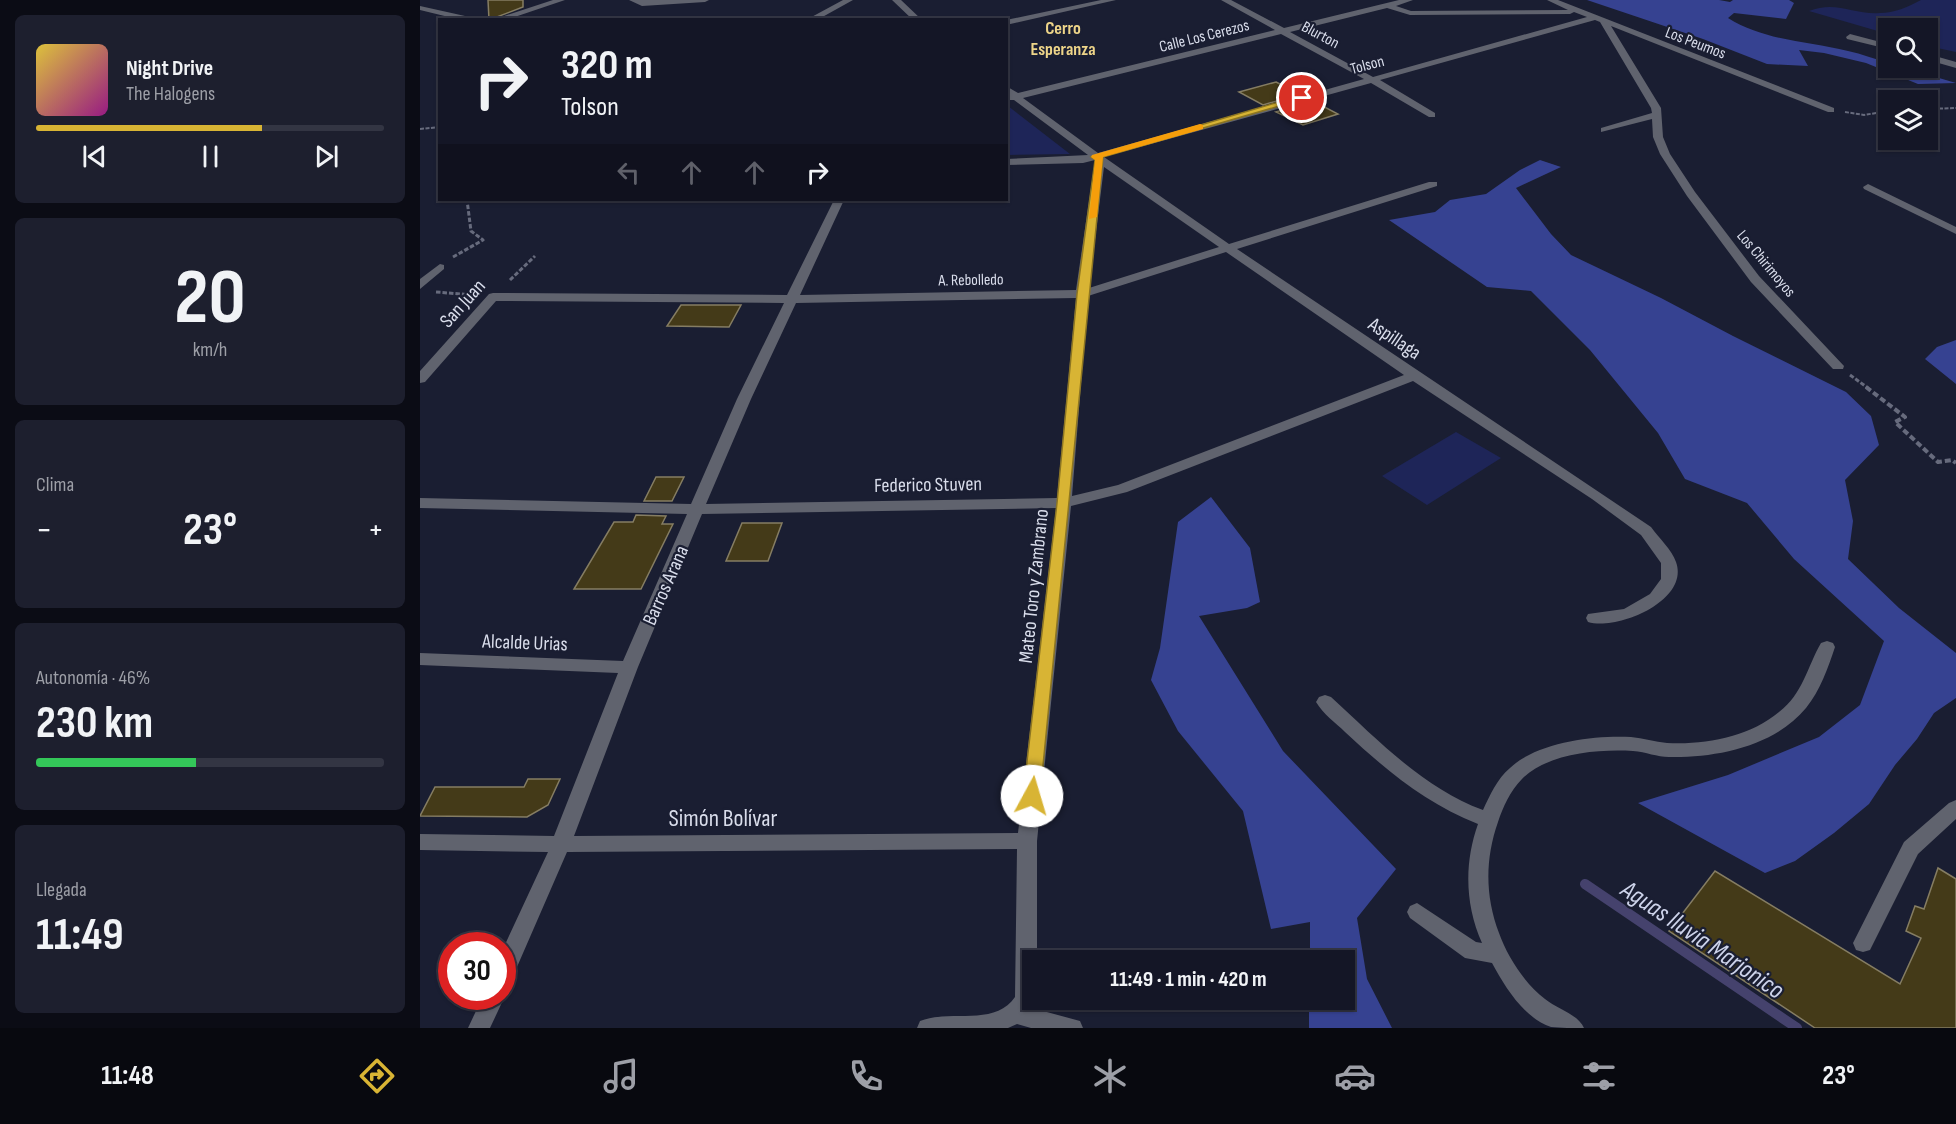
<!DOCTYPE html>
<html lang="es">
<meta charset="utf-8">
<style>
:root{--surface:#141626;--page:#1d1f2e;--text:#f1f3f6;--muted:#9d9fa7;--line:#333543;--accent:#d8b434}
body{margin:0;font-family:"Sofia Sans Condensed",sans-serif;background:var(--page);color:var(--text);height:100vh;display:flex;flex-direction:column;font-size:22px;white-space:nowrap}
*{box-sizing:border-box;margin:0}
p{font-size:20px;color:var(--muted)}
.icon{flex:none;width:33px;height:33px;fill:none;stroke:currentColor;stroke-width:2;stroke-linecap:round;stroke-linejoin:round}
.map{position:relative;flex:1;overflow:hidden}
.panel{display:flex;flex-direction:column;gap:15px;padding:15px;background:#0b0c15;width:420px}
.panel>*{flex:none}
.guide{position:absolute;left:18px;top:18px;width:570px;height:183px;border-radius:0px;box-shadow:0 2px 4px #0004,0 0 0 2px var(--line);background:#141626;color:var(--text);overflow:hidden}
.buttons{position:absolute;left:1458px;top:18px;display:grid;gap:12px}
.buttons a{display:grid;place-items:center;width:60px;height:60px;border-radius:0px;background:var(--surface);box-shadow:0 2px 4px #0004,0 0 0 2px var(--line);font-size:30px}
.speed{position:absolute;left:18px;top:932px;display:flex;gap:12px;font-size:30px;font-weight:700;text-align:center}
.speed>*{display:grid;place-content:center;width:78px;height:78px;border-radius:50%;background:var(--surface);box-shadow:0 2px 4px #0004,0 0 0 2px var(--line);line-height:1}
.speed .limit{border:9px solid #d22;background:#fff;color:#111}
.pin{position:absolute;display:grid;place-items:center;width:51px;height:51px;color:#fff;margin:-26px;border:3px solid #fff;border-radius:50%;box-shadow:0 2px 6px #0007}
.me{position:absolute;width:66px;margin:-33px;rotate:6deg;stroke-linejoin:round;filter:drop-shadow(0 0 4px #0008)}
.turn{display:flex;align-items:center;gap:21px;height:126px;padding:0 24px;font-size:27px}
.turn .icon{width:78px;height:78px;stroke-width:2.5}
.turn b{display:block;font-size:42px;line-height:51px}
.lanes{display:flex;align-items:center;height:57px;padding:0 24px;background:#0003;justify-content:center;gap:30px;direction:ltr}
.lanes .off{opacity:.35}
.big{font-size:45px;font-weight:700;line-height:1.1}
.panel .widget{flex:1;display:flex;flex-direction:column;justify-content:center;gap:9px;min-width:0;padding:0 21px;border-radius:9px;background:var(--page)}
.panel .dial{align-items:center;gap:0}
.dial b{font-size:78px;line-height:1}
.song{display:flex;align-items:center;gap:18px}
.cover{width:72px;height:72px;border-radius:9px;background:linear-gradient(135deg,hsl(50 70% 55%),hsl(310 70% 35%))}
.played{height:6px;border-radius:3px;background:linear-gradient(90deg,var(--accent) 65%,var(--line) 65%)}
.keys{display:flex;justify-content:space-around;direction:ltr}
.heat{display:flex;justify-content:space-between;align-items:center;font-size:33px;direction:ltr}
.charge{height:9px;border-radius:4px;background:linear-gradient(90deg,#34c759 46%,var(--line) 0)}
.trip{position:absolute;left:602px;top:950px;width:333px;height:60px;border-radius:0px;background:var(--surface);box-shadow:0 2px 4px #0004,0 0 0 2px var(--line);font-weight:700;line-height:60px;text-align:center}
.menu{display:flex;height:96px;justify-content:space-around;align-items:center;background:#08090f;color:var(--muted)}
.menu .icon{width:42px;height:42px}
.menu .selected{color:var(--accent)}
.menu b{font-size:27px;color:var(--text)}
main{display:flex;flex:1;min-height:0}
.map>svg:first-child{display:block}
</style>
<main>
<section class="panel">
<div class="widget">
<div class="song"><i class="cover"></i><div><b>Night Drive</b><p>The Halogens</p></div></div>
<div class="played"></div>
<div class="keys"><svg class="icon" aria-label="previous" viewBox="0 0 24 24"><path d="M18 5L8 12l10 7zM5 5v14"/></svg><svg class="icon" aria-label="pause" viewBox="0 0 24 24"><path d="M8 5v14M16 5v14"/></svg><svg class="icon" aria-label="next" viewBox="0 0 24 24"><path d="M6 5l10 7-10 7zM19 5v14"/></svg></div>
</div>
<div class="widget dial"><b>20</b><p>km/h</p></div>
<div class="widget"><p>Clima</p>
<div class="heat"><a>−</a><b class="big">23°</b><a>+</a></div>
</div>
<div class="widget"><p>Autonomía · 46%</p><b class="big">230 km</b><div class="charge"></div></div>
<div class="widget"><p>Llegada</p><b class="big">11:49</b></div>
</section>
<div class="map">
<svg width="1536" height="1028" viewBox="0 0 1536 1028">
<rect width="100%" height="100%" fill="#1a1e32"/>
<!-- green -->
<path fill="#1e2558" d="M1501 0H1536V52L1508 46V28H1468V34L1389 11C1416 0 1434 15 1460 13 1474 13 1488 7 1501 0Z
M587 106H588L650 154 587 155Z
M1036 432 1081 458 1007 505 962 476Z"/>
<!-- forest -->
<path fill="#364291" d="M1167 0H1299L1310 2 1313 0H1369L1374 3 1366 19 1314 13 1308 18C1345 41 1387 41 1428 51 1442 54 1455 59 1468 63V68H1485L1536 83 1498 84 1446 63 1404 53 1379 50 1388 66 1347 64 1283 39Z
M1120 160 1141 167 1096 188 1131 234 1151 255 1241 298 1313 336 1426 392 1451 416 1459 445 1425 480 1433 521 1428 559 1479 608 1536 653V698L1514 713 1497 739 1475 765 1449 804 1414 833 1375 861 1345 873 1218 803 1308 775 1399 737 1440 705 1464 641 1374 559 1327 503 1265 479 1238 433 1170 350 1111 291 1067 287 969 220 1015 212 1030 200 1066 194 1100 170Z
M1536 340V384L1505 359 1517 347Z
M791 497 830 548 840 602 827 608 779 616 863 751 976 869 937 918 947 979 972 1028H889V999H924V960H890V922L851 929 823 811 758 731 731 680 740 648 758 522Z"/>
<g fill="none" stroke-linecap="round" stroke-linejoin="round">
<!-- stream -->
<path stroke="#45426d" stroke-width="10" d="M1165 884 1377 1028"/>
</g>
<!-- building -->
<path fill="#443a18" stroke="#857d63" stroke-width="1.5" d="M68 0H103V7L69 20Z
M856 82 880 94 843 105 819 92Z
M893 101 918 114 883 125 856 112Z
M261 305H321L309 327 247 326Z
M236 477H264L252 501H224Z
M216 515 246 516 242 524H253L221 589H154L194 522H213Z
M322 523H362L348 561H306Z
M108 779H140L128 805 107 817 0 816 15 787H104Z
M1518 868 1536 879V1028H1395L1249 931 1295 871 1480 984 1501 938 1486 931 1495 906 1504 909Z"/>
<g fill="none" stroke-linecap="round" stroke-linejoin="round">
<!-- path-far2 -->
<path stroke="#676b7d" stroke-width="2" stroke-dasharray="4 1.5" stroke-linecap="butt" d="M1508 109 1536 108
M1425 112 1444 115 1468 111
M0 129 20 127"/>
<!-- path-far1 -->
<path stroke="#676b7d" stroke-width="3" stroke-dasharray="4.5 2" stroke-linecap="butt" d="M33 257 63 240 51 231 47 200
M90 280 115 256
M16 292 53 295
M1430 375 1448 388"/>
<!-- path -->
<path stroke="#676b7d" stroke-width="4" stroke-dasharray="6 3" stroke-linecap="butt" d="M1446 387 1485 417 1475 422 1518 462 1532 460 1536 463"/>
<!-- minor -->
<path fill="#60636e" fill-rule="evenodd" d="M133 0H145L86 20H72Z
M209 0H289L285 2 222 6Z
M423 0H433L397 20H386Z
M472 0H481L502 20H493Z
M681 0H696L586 25V20Z
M801 0H811L864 28 979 0H993L976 6 991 11 1148 10 1127 0H1138L1414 108V112H1408L1191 26 1241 108 1243 137 1250 154 1275 192 1339 276 1424 366 1423 369H1413L1331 282 1267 196 1240 154 1233 137 1232 119 1181 132V128L1232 113 1231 108 1180 22 1175 20 960 80 1015 113V117H1009L951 83 684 157 809 244 1009 182H1017V186L817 249 1231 527C1239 538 1252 550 1256 562 1270 601 1197 631 1168 622L1166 618 1168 614 1204 609 1230 594 1241 579V563L1221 535 1172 499 993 381 707 492 651 506 617 841V960H612V999H617L612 1008 660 1021 663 1028H611L597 1024 588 1028H497L500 1021C530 1009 575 1027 595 997L597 849 147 852 90 983 82 985V951L128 852 0 850V834L134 836 198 673 0 665V653L203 661 267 514 0 508V498L271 504 317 399 364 303 76 301 5 382 0 383V371L69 294 73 293 367 295 414 200H424L380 295 656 290 675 160 663 163 586 165V159L668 155 594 100H587L589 95 586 86 598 93 855 30ZM967 8 990 15 1150 14 1154 12 1167 17 953 77 870 32ZM861 34 944 79 678 153 603 98ZM684 167 799 247 669 288ZM806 252 984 375 698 485 652 496 668 296ZM656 298 637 498 286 504 331 399 376 303ZM636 508 598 833 154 836 218 667 282 514Z
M0 6 54 18 58 20H41L0 10Z
M1430 34 1468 44V49L1427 39 1426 37Z
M1508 54 1536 62V68L1508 60Z
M1448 184 1536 227V234L1444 189 1443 187Z
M20 264 24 265V269L0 289V279Z
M1407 641 1413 643 1415 647C1408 668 1400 691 1386 708 1355 746 1296 758 1249 757 1237 757 1226 752 1213 751 1178 749 1128 753 1102 779 1090 791 1083 807 1078 822 1065 859 1065 896 1079 933 1087 956 1105 984 1125 999 1137 1009 1158 1014 1164 1028 1154 1028 1140 1028 1131 1027 1104 1018 1085 987 1072 963L1045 958 990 918 987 912 990 906 997 903 1056 942 1062 943C1045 905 1044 863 1058 824 1005 803 966 770 925 732 916 723 903 714 896 702L899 697 905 695 911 697C958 740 1003 788 1063 810 1070 795 1077 779 1090 768 1117 742 1175 735 1211 737 1223 738 1235 742 1247 743 1286 745 1329 737 1359 712 1383 694 1387 667 1401 643Z
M1536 800V819L1498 854 1450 950 1443 952 1436 950 1433 943 1484 842 1529 803Z
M82 991 85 996 70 1028H48L63 996H82Z"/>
</g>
<!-- route -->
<path fill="#d8b434" stroke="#8c7522" stroke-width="1.5" d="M879 96 887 98 683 157 620 796 618 801 612 803 606 801 603 796 637 503 657 294 675 160 671 157Z"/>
<!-- slow -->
<path fill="#f59e0b" d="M780 124 783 125V129L683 157 677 217 669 219 675 160 671 157 672 155Z"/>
<g text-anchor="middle" stroke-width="4.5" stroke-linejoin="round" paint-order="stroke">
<!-- far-street labels -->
<g font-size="16" fill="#d9ddeb" stroke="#1a1e32">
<text transform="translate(901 34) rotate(28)" y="6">Blurton</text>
<text transform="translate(784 35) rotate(-14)" y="6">Calle Los Cerezos</text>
<text transform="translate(1276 42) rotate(21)" y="6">Los Peumos</text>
<text transform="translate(947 64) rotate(-15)" y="6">Tolson</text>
<text transform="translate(1347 263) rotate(50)" y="6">Los Chirimoyos</text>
<text transform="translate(551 279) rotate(-1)" y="6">A. Rebolledo</text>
</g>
<!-- far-quarter labels -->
<g font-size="18" font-weight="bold" fill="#eed589" stroke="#1a1e32">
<text x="643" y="34">Cerro<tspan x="643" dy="21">Esperanza</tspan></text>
</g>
<!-- street labels -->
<g font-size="20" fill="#d9ddeb" stroke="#1a1e32">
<text transform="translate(42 303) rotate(-48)" y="7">San Juan</text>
<text transform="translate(975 338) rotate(34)" y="7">Aspillaga</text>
<text transform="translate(508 484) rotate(-1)" y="7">Federico Stuven</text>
<text transform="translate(245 585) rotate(-66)" y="7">Barros Arana</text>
<text transform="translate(613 586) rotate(-84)" y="7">Mateo Toro y Zambrano</text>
<text transform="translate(105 642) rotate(2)" y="7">Alcalde Urias</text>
</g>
<!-- near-street labels -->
<g font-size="24" fill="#d9ddeb" stroke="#1a1e32">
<text x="303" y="826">Simón Bolívar</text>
</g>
<!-- near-water labels -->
<g font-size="26" font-style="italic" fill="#cdd3ea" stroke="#1a1e32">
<text transform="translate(1283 939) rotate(34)" y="9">Aguas lluvia Marjonico</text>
</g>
</g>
</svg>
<div class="buttons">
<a><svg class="icon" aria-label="search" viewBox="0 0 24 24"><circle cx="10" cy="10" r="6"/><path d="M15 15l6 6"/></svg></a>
<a><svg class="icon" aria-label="layers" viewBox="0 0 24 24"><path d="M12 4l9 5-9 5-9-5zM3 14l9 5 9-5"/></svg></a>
</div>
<div class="speed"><div class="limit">30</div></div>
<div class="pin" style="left:882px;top:98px;background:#d93025"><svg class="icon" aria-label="arrive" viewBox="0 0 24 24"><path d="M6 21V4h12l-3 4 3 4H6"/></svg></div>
<svg class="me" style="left:612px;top:796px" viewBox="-20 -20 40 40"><circle r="19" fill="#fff"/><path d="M0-13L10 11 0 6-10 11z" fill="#d8b434"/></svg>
<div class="trip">11:49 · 1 min · 420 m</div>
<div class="guide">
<div class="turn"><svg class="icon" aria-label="right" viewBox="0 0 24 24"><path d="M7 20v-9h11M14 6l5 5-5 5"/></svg><div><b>320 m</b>Tolson</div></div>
<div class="lanes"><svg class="icon off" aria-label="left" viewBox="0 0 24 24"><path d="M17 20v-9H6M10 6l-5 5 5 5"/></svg><svg class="icon off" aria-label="ahead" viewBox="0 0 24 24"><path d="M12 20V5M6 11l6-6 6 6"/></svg><svg class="icon off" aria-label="ahead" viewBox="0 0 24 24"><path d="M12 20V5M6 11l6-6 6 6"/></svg><svg class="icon" aria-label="right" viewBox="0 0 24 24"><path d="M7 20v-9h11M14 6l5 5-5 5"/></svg></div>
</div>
</div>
</main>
<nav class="menu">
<b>11:48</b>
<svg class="icon selected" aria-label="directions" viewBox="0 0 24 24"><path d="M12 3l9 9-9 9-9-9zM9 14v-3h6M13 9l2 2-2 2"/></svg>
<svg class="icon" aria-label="music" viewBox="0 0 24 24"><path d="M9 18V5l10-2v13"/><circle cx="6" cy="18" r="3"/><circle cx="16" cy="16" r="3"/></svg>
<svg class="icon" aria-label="phone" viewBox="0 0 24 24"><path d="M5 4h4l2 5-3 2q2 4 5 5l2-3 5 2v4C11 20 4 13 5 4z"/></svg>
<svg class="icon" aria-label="climate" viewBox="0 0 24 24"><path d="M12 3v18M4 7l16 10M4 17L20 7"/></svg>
<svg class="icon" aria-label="car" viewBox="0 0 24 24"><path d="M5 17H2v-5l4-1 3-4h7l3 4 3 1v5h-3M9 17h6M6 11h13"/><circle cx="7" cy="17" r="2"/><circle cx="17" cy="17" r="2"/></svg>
<svg class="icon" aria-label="filters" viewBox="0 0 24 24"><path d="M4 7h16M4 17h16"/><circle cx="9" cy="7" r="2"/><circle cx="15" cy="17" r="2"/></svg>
<b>23°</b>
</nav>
